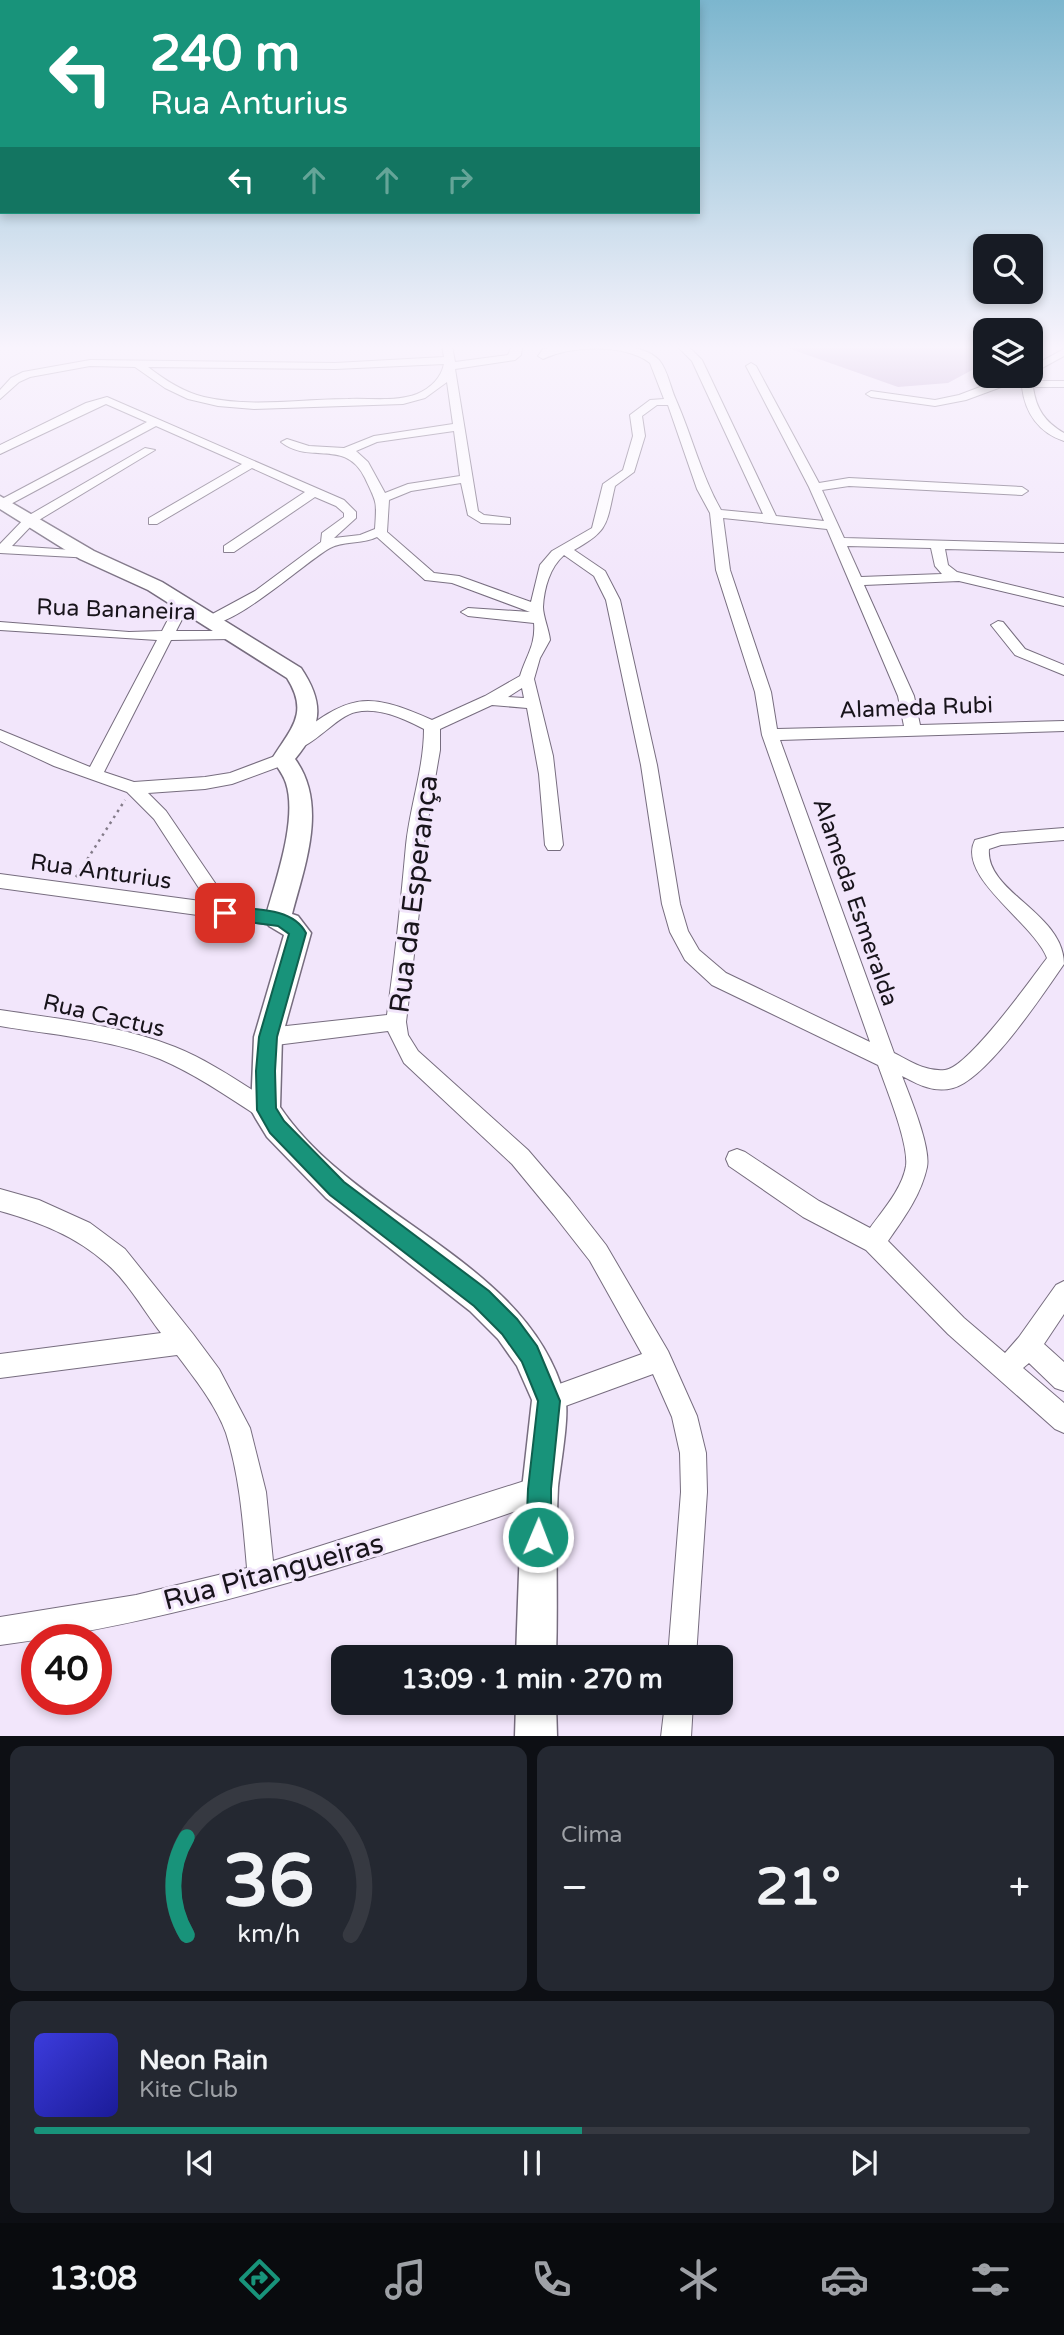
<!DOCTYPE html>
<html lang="pt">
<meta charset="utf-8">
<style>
:root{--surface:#171b24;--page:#242831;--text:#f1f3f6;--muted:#9ea1a6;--line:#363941;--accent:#18937a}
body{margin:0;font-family:"Varela Round",sans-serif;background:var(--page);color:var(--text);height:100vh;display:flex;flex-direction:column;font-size:26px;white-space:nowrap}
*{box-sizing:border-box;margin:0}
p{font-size:23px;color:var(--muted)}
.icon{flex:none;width:38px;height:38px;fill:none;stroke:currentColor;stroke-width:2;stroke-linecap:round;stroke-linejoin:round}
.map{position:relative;height:1736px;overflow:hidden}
.side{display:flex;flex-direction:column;gap:10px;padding:10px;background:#0d0f14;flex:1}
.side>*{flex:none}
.hud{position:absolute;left:0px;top:0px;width:700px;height:214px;box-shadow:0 4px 10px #0003;background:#18937a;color:#fff;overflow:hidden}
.fabs{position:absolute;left:973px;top:234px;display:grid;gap:14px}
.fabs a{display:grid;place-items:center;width:70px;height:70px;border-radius:14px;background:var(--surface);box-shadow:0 4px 10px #0003;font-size:35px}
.speed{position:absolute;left:21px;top:1624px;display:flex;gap:14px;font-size:35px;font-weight:700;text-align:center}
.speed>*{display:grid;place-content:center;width:91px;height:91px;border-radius:50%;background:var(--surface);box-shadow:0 4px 10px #0003;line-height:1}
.speed .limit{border:10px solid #d22;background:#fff;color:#111}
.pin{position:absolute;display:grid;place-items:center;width:60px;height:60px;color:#fff;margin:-30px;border-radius:14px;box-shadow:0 4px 10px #0006}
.me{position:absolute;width:77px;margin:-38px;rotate:1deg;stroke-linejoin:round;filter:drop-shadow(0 0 5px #0008)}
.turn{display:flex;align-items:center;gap:24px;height:147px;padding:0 35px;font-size:32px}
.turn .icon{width:91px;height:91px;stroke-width:2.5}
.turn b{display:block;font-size:49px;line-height:60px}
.lanes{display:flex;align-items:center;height:66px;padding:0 35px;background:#0003;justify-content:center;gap:35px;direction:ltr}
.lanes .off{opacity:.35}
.big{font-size:52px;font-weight:800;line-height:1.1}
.side .widget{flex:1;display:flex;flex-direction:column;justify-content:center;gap:10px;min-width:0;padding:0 24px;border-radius:14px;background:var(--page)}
.side .dial{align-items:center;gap:0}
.dial svg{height:182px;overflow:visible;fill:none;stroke:var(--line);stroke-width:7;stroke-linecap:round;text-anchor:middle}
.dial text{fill:var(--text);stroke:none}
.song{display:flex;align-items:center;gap:21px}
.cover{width:84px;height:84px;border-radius:10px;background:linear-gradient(135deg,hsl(240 70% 55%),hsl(240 70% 35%))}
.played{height:7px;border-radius:4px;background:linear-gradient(90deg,var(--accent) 55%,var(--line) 55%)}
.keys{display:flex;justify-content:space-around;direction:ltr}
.heat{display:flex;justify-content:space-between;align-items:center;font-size:38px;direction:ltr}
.side .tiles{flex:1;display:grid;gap:10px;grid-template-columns:1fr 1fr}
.widget:last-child{grid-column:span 2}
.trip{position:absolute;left:331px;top:1645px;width:402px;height:70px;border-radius:14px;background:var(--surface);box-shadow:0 4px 10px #0003;font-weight:800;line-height:70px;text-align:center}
.tabs{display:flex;height:112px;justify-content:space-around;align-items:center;background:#090b0e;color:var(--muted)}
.tabs .icon{width:49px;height:49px}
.tabs .active{color:var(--accent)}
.tabs b{font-size:32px;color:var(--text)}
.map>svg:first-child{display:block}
</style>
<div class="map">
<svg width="1064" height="1737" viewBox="0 0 1064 1737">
<rect width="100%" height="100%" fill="#f2e6fb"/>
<!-- forest -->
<path fill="#b89ecb" d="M782 346H985V363L948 383 898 387Z"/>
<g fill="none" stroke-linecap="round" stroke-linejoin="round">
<defs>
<path id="street" d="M442 346H452L455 362 508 355 512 346H522L521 355 515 360 455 369 478 511 484 515 510 518V524L481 523 468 515 461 483 411 491 389 500 387 532 434 573 459 576 531 602 540 565 552 551 592 528 603 484 623 470 633 436 630 415 650 400 664 399 650 363C623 343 571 346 543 359L538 356 543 349C570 343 639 338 659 360 668 371 670 387 676 400 692 436 701 475 721 510L763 514 692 361 677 346H688L702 360 776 516 824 521 809 487 746 366 751 363 756 366 819 483 849 478 1022 487 1028 491 1022 495 849 486 822 490 844 538 1064 544V552L945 549 948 565 957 572 1064 598V606L959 581 864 585 914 696 920 725 1064 721V731L780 740 894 1053C910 1061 926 1072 945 1070 968 1068 1031 979 1047 958 1034 923 956 877 975 840L1001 833 1064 828V840L1001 845 989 849C985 892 1064 913 1064 964 1044 993 987 1079 953 1088 934 1093 919 1085 902 1076 910 1097 931 1147 927 1167 921 1195 904 1218 888 1241L964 1318 1005 1353 1019 1337 1056 1285 1064 1281V1314L1044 1344 1064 1362V1391L1055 1388 1029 1363 1023 1368 1064 1403V1433L1055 1429 948 1334 866 1250 803 1217 729 1166 726 1159 729 1152 737 1149 745 1152 819 1201 870 1228C883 1210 902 1189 906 1166 909 1143 886 1088 878 1065L712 985 685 960 670 932 662 904 641 765 606 600 594 576 564 555C550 567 544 588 543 607 543 616 549 630 550 640L540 658 534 679 553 756 563 845 560 850H548L545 845 539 774 527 708 492 705 440 729V750L424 843 422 887 406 1022 408 1035 418 1051 528 1150 570 1199 606 1245 668 1351 697 1416 706 1453 707 1492 696 1657H668L681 1492 680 1453 672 1417 653 1374 549 1412 540 1409 537 1400 540 1391 642 1354 590 1261 554 1215 512 1164 404 1063 388 1031 268 1046 261 1043 258 1037 261 1031 268 1028 387 1015C395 958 401 901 406 845 410 806 424 768 424 729 404 719 380 707 356 712 335 716 309 753 291 748L289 744 291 740C348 696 364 689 432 720L485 696 520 676C526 656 536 645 534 623L468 616 461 612 468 608 530 612 452 583 425 580 377 537C363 544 343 541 330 548 305 562 232 630 205 624V618L255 591 321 542 322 533 344 517V513L336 506 315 497 234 552H224V546L305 492 252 468 157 524H149V518L242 464 156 426 7 506H0V500L147 422 106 404 0 454V445L86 403 107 397 344 500 356 512V518L334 538 360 535 375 529C377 500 377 504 365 478 346 438 310 465 281 442L287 439 309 446 344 448 374 436 453 424 447 382 425 398 403 404 254 409 218 406 188 399 165 388 135 367 90 366 30 377 19 382 0 399V390L11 378 23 372 90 360 335 363 444 357ZM444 364C441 378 431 388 417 394 396 402 370 398 348 399 300 399 252 408 204 397 183 392 165 380 148 367L335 369ZM657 405H668L669 408 697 489 710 513 716 570 755 692 762 735 870 1042 726 973 699 950 688 931 680 904 657 765 620 600 605 571 574 550C610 530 606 524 615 486L634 472 645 436 642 416ZM454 431 460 476 408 484 385 493 368 462 356 451 377 442ZM723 518 827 529 898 696 904 726 777 729 771 692 730 570ZM847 546 931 548 935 566 942 574 861 577ZM522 688 524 698 508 697Z
M1064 349V356L1031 374V367Z
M1009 376H1024L1016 381H1064V387H1033C1036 409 1045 422 1064 433V441C1039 433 1025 413 1022 387L1012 386V383L966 400 935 406 871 397 866 394 871 391 935 400 959 395Z
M145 448 155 450 34 523 12 546 87 551 94 555 92 558 0 553V544L26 517Z
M183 600 190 604 176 631H231L238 635 231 639 171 640 104 772 134 782 205 777 230 773 283 753 289 755 291 759 289 763 232 784 205 789 148 793 166 811 230 905 284 914 287 919 284 924 278 926 0 888V874L208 902 154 819 127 792 54 766 0 741V730L90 767 157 640 0 630V622L129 632 162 631 176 604Z
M998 621 1003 622 1025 649 1064 665V675L1015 655 991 625Z
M0 1010C59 1019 119 1025 175 1047 210 1061 241 1083 273 1103L276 1110 273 1117 266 1119 259 1117C227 1096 195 1074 160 1059 110 1039 53 1035 0 1026Z
M0 1189 39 1200 90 1223 125 1249 193 1334 219 1369 250 1428 266 1492 273 1561 540 1476 549 1480 553 1489 549 1498C499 1519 445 1534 393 1551 264 1592 134 1627 0 1645V1617L136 1595 247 1568C243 1523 240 1477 226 1433 216 1405 195 1379 177 1355L0 1378V1354L161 1333C144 1311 128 1282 107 1264 76 1236 39 1222 0 1211Z
M665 1703H693L691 1737H661Z"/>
<path id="secondary" d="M0 496 94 551 162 582 301 668C325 704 322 726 295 759 328 804 305 865 292 914L298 916 311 933 282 1037 280 1107C355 1219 529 1261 565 1398 570 1413 560 1468 558 1487 555 1544 558 1601 556 1657H516L522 1489 532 1400 517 1366 498 1339 470 1311 326 1198 267 1137 256 1119 251 1110 254 1037 284 935 269 926 265 919C275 882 298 820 286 783 283 774 277 767 272 759 290 729 310 714 287 678L148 590 80 559 0 509Z
M516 1703H556L557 1737H515Z"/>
</defs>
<!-- street casing -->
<use href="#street" stroke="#776d7f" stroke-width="2"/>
<!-- secondary casing -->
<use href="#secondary" stroke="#776d7f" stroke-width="3"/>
<!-- path -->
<path stroke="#837b89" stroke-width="2.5" stroke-dasharray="2.5 4.5" stroke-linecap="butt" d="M76 877 125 800"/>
<!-- street -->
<use href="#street" fill="#fff" fill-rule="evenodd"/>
<!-- secondary -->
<use href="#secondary" fill="#fff" fill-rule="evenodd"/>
</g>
<!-- sky -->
<linearGradient id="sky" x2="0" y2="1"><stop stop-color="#7cb6ce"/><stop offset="0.59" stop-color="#f9f4fd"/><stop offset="1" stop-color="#f9f4fd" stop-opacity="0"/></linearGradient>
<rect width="1064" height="589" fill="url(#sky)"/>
<!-- route -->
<path fill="#18937a" stroke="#10604f" stroke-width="2" d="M225 907C252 910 292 906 306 933L277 1037 275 1071 276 1108 284 1121 344 1182 489 1291 517 1319 537 1346 560 1401 551 1489V1537L547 1546 538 1549 530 1546 526 1537 528 1489 538 1401 522 1362 502 1334 474 1306 330 1195 270 1133 257 1110 256 1071 259 1037 289 934 278 926 219 918 217 913 219 909Z"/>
<g text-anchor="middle" stroke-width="6" stroke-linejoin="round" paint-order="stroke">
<!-- street labels -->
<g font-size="23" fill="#18141b" stroke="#f2e6fb">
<text transform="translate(116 609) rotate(2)" y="8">Rua Bananeira</text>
<text transform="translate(916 707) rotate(-2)" y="8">Alameda Rubi</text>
<text transform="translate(101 871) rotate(8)" y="8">Rua Anturius</text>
<text transform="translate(856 902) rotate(71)" y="8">Alameda Esmeralda</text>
<text transform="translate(104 1015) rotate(13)" y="8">Rua Cactus</text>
</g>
<!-- near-street labels -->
<g font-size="28" fill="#18141b" stroke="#f2e6fb">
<text transform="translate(413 894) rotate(-83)" y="10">Rua da Esperança</text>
<text transform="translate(273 1571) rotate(-15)" y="10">Rua Pitangueiras</text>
</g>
</g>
</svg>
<div class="fabs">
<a><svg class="icon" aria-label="search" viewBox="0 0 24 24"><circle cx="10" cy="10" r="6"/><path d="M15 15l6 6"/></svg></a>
<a><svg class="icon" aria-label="layers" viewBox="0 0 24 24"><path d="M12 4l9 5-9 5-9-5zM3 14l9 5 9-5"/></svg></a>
</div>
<div class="speed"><div class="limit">40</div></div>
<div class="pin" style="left:225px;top:913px;background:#d93025"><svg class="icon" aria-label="arrive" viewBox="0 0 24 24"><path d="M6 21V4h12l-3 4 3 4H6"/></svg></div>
<svg class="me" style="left:538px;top:1537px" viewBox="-20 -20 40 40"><circle r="17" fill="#18937a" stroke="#fff" stroke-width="3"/><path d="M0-11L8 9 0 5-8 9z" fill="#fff"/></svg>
<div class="trip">13:09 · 1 min · 270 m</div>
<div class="hud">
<div class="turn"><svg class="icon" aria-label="left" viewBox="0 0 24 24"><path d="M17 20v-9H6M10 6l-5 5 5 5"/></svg><div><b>240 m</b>Rua Anturius</div></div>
<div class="lanes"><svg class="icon" aria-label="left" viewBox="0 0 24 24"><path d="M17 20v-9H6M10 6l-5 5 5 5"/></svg><svg class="icon off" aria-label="ahead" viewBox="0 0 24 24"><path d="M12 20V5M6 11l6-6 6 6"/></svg><svg class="icon off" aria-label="ahead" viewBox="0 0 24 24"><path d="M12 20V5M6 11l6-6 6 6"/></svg><svg class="icon off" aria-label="right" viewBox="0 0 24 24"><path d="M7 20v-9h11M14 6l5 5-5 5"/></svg></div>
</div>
</div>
<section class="side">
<div class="tiles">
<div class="widget dial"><svg viewBox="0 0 100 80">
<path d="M14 69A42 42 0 1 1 86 69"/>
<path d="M14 69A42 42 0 0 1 14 26" stroke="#18937a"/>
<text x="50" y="56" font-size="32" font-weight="700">36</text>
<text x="50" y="72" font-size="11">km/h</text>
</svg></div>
<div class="widget"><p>Clima</p>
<div class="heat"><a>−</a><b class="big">21°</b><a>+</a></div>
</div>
<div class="widget">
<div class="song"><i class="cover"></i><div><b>Neon Rain</b><p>Kite Club</p></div></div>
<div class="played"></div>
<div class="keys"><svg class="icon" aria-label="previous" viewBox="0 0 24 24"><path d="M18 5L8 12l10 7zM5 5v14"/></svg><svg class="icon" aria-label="pause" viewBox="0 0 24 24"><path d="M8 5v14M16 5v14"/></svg><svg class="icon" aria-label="next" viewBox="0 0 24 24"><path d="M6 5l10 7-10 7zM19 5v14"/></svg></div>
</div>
</div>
</section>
<nav class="tabs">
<b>13:08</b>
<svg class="icon active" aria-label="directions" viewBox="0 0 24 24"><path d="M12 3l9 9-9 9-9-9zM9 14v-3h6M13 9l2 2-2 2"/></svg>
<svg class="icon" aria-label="music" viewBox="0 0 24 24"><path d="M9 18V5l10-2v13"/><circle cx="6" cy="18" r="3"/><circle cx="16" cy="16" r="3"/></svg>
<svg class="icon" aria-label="phone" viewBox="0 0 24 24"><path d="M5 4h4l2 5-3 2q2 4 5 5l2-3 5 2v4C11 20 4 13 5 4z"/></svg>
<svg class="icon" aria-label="climate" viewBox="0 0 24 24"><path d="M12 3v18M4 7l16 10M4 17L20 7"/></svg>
<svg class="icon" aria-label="car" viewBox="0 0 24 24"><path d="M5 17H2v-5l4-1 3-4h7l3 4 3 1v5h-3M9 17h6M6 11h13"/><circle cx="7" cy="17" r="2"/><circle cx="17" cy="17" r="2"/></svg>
<svg class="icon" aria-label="filters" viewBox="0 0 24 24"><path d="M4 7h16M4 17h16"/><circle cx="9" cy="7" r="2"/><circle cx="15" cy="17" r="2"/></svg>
</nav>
